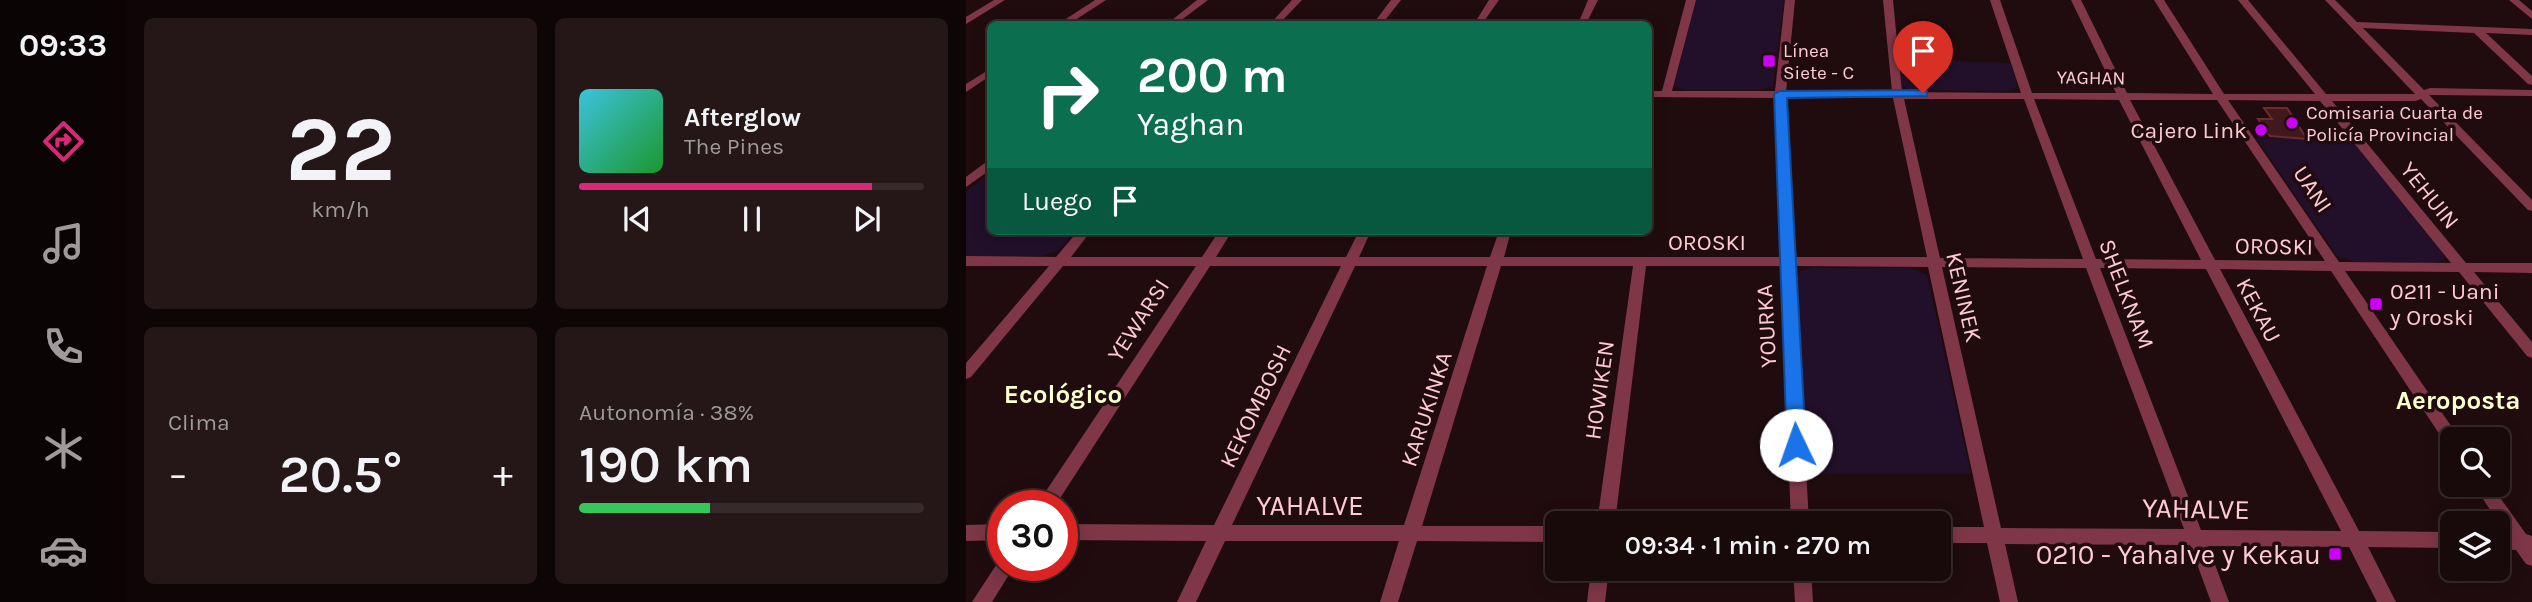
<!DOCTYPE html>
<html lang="es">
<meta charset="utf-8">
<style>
:root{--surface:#18090a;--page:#251718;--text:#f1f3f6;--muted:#9f9a9c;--line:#362a2b;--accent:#db2777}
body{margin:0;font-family:Karla,sans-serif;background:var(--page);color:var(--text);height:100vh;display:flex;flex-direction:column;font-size:26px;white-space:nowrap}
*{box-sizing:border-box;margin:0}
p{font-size:23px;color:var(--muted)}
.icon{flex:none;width:38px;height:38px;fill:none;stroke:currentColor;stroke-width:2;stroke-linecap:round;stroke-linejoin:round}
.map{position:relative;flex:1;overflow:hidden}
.sheet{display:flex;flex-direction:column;gap:18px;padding:18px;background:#0d0506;width:840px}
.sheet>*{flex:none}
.hud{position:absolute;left:21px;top:21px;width:665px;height:214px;border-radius:10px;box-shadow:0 4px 18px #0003,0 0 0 2px var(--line);background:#0b6e4f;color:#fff;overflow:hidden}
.tools{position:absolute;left:1474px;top:427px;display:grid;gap:14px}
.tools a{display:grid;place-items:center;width:70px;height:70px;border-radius:10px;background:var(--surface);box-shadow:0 4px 18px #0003,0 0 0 2px var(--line);font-size:35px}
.speed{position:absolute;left:21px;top:490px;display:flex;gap:14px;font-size:35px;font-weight:700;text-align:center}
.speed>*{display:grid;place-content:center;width:91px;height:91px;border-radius:50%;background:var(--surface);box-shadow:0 4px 18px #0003,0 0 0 2px var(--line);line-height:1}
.speed .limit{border:10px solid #d22;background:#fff;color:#111}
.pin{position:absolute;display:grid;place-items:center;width:60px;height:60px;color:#fff;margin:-72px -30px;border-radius:50% 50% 50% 0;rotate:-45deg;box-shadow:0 0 7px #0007}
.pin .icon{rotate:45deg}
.me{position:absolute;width:77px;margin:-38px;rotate:357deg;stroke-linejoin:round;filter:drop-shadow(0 0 5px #0008)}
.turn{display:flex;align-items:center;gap:24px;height:147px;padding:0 35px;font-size:32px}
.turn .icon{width:91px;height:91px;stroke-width:2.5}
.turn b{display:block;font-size:49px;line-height:60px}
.then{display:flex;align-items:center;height:66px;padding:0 35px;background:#0003;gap:14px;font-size:26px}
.big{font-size:52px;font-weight:600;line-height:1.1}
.sheet .card{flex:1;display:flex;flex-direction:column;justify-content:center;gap:10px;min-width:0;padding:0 24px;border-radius:10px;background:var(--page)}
.sheet .dial{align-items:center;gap:0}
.dial b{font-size:91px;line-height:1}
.song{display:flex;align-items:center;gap:21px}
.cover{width:84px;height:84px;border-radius:10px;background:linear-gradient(135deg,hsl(190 70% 55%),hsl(130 70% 35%))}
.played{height:7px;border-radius:4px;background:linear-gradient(90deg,var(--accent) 85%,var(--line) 85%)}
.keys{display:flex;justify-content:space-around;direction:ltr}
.heat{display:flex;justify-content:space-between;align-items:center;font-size:38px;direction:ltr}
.charge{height:10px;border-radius:5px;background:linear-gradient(90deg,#34c759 38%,var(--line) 0)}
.sheet .tiles{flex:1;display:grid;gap:18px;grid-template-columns:repeat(2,1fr)}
.trip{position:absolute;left:579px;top:511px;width:406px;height:70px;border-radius:10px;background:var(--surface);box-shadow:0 4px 18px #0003,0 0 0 2px var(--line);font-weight:600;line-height:70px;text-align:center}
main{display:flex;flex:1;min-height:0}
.tabs{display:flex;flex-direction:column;width:126px;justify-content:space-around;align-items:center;background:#0a0404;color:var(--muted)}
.tabs .icon{width:49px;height:49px}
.tabs .current{color:var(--accent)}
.tabs b{font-size:32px;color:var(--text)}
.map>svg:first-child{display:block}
</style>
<main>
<nav class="tabs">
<b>09:33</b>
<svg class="icon current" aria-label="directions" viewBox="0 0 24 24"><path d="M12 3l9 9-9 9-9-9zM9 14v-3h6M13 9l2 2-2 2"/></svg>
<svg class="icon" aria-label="music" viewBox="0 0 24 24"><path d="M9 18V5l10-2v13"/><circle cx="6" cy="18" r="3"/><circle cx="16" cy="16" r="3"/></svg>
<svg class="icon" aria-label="phone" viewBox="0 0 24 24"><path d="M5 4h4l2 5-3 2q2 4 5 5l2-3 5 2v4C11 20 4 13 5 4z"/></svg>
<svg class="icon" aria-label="climate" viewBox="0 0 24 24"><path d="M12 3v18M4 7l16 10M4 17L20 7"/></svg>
<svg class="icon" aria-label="car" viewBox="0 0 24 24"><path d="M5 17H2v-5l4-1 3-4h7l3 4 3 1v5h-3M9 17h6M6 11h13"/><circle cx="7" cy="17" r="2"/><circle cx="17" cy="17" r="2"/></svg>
</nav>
<section class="sheet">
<div class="tiles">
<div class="card dial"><b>22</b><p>km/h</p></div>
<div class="card">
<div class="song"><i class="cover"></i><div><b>Afterglow</b><p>The Pines</p></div></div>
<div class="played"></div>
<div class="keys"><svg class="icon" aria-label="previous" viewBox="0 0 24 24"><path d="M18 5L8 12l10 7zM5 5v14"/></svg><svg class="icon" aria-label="pause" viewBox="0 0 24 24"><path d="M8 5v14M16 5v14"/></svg><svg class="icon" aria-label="next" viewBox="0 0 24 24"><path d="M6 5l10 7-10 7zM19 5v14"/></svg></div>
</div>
<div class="card"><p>Clima</p>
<div class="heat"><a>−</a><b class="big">20.5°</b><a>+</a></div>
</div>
<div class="card"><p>Autonomía · 38%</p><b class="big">190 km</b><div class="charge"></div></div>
</div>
</section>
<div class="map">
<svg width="1566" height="602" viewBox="0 0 1566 602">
<rect width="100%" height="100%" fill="#200c0e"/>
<!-- green -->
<path fill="#220f2a" d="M730 0H818L807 86 795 90H718L708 86Z
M933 59 1044 63 1052 87 1042 91 943 90 934 83Z
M1290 138 1386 140 1477 253 1478 260 1470 263 1390 262 1371 256Z
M24 173V231H110L91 251 76 256 0 257V191Z
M845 268H945L961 275 1005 474H842L830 279 834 271Z"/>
<!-- building -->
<path fill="#41181b" stroke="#6d2a2f" stroke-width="2" d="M1298 108H1321L1341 139 1304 136 1292 119H1306Z"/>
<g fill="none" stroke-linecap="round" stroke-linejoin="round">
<!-- minor -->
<path fill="#7f3748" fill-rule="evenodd" d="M28 0H39L0 24V17Z
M129 0H140L103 24H92Z
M231 0H242L210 24H201Z
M326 0H336L313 24H304Z
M425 0H435L416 24H407Z
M523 0H533L516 24H508Z
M622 0H632L620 24H612Z
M720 0H730L706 91H809L819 0H829L820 92H926L917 0H927L936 92 1055 93 1024 0H1034L1066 93H1150L1105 0H1115L1161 93 1247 94 1188 0H1198L1258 94H1349L1272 0H1282L1360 94H1449L1359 0H1369L1391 22 1566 29V35L1520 33 1566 76V85L1562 84 1508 33 1397 28 1458 90 1464 88 1566 90V96L1463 95 1566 200V211L1562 210 1455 99 1449 101H1366L1500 263H1566V273L1508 272 1566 342V358L1561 356 1493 272 1379 271 1494 439H1486V446L1480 444 1365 271 1254 269 1393 531 1486 532V548L1402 547 1430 602H1411L1383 547 1242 546 1263 602H1245L1224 545 1039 544 1052 602H1034L1021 543H973V527H1018L962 267 829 266 843 523H825L815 266H680L649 523H631L667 266H535L456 526H592V542L451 541 432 602H414L433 541H259L230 602H211L240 541 96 540V524L248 525 375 266H244L89 506H70L230 266H97L5 377 0 379V363L83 266H0V256L90 257 112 231H125L105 257H236L253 231H266L250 257H380L393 231H405L393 257H524L533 231H545L538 257H815L809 98 682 97V91H696ZM820 98H927L961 257H828ZM938 99H1058L1117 259 974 258ZM1068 99 1153 100 1235 260 1130 259ZM1164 100H1251L1359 261 1249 260ZM1262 100 1354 101 1485 263 1373 262ZM389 266H521L438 525H266ZM976 267 1120 268 1218 529 1035 528ZM1134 268 1240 269 1375 531 1235 530Z
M1543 0H1553L1566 11V19Z
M24 69V76L0 92V84Z
M20 162H24V170L0 187V177Z
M1508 485H1525L1560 534 1566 536V566L1560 564 1550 550 1531 549V533H1539Z
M37 524V540L0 541V525Z
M37 558V565H49L26 602H6L34 559Z
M625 569H643L639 602H621Z
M827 569H845L847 602H829Z"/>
</g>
<!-- route -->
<path fill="#1a73e8" stroke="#114b97" stroke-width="2" d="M957 90 961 91V96L821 98 840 445 837 450 830 452 824 450 821 445 808 94 814 91Z"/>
<!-- markers -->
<g fill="#cc00f6" stroke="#200c0e" stroke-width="2.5">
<rect x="796" y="54" width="14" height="14" rx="3.5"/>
<circle cx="1326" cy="123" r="7"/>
<circle cx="1295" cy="130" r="7"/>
<rect x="1403" y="297" width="14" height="14" rx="3.5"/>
<rect x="1362" y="547" width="14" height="14" rx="3.5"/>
</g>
<g text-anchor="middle" stroke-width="7" stroke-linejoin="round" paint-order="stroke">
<!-- far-poi labels -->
<g font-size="19" fill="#ffcbd3" stroke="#200c0e" text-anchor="start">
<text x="817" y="57">Línea<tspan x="817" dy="22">Siete - C</tspan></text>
<text x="1340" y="119">Comisaria Cuarta de<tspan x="1340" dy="22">Policía Provincial</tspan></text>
</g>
<!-- far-street labels -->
<g font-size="19" fill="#ffcbd3" stroke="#200c0e">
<text transform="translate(1125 77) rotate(1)" y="7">YAGHAN</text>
</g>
<!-- poi labels -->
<g font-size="23" fill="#ffcbd3" stroke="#200c0e" text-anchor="end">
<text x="1281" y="138">Cajero Link</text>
<text x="1424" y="299" text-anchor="start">0211 - Uani<tspan x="1424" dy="26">y Oroski</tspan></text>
</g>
<!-- street labels -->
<g font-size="23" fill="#ffcbd3" stroke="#200c0e">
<text transform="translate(1347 189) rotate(56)" y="8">UANI</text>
<text transform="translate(1464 195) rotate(51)" y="8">YEHUIN</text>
<text x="741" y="250">OROSKI</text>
<text transform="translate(1308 246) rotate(1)" y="8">OROSKI</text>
<text transform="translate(1161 294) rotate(69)" y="8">SHELKNAM</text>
<text transform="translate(998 297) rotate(77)" y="8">KENINEK</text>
<text transform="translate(1293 310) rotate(62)" y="8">KEKAU</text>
<text transform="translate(172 320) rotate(-57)" y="8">YEWARSI</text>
<text transform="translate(800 326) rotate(-93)" y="8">YOURKA</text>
<text transform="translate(633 390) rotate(-82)" y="8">HOWIKEN</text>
<text transform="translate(289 406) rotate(-64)" y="8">KEKOMBOSH</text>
<text transform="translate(460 409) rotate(-72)" y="8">KARUKINKA</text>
</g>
<!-- quarter labels -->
<g font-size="26" font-weight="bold" fill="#faffcd" stroke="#200c0e">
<text x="97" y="403">Ecológico</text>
<text x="1492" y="409">Aeroposta</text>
</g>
<!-- near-street labels -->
<g font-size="28" fill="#ffcbd3" stroke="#200c0e">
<text x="344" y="515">YAHALVE</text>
<text transform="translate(1230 508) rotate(1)" y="10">YAHALVE</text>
</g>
<!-- near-poi labels -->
<g font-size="28" fill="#ffcbd3" stroke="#200c0e" text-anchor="end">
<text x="1355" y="564">0210 - Yahalve y Kekau</text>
</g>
</g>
</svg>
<div class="tools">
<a><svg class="icon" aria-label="search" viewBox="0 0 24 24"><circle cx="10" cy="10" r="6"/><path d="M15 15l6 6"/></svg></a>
<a><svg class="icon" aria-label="layers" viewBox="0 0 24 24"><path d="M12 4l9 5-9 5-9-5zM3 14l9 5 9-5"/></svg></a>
</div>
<div class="speed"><div class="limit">30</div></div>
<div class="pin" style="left:957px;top:93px;background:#d93025"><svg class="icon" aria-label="arrive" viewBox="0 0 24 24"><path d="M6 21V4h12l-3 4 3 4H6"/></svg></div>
<svg class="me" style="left:830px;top:445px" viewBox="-20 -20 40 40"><circle r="19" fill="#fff"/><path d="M0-13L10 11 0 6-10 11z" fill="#1a73e8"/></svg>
<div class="trip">09:34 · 1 min · 270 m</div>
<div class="hud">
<div class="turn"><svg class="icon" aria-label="right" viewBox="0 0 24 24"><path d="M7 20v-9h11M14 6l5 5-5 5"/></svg><div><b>200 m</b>Yaghan</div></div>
<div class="then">Luego<svg class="icon" aria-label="arrive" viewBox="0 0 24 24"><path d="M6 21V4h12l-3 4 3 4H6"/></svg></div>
</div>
</div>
</main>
